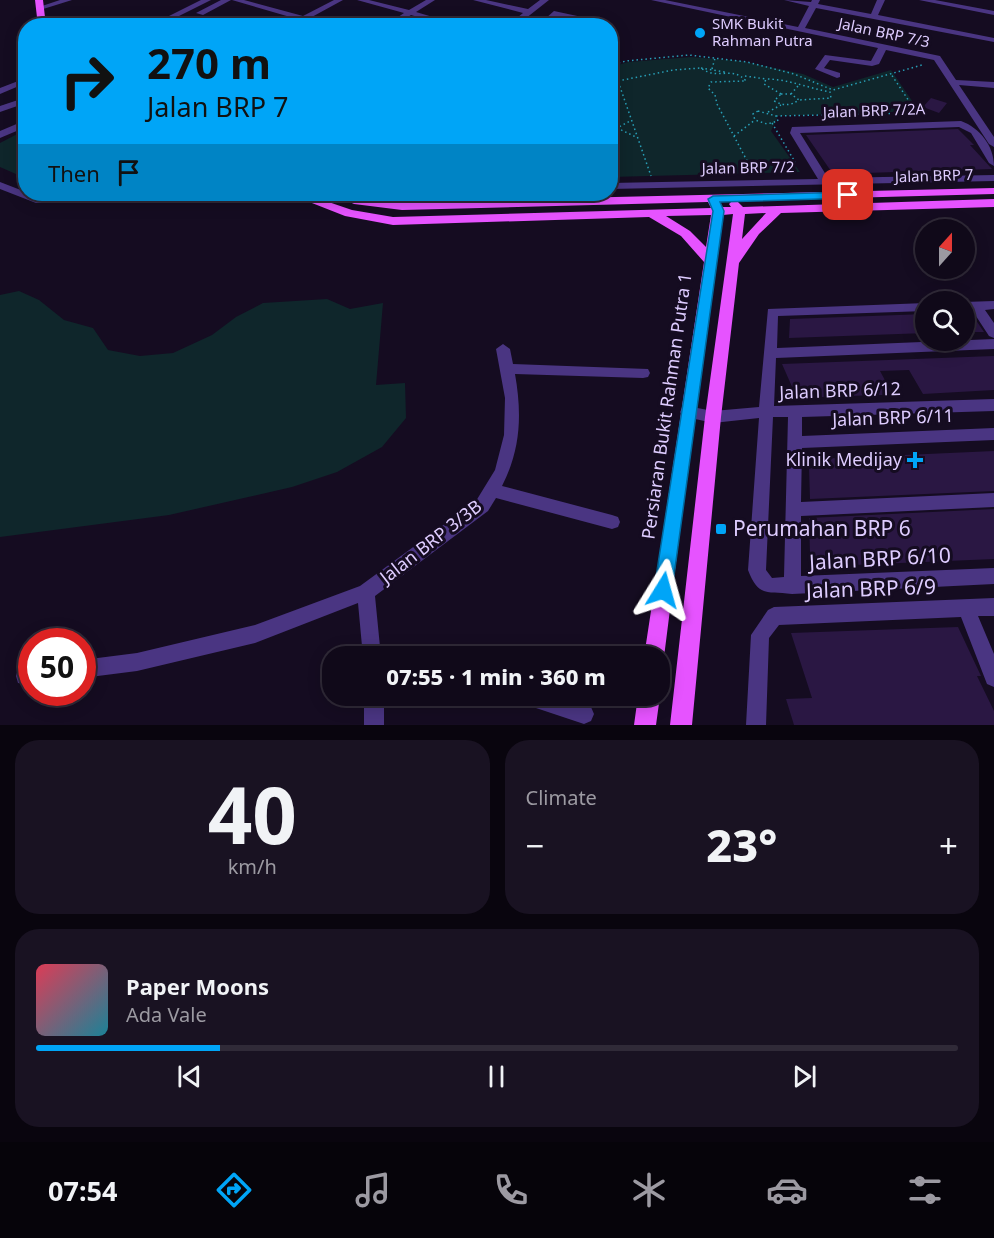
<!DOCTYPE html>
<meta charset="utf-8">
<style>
:root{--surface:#100919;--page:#191222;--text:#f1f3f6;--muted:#9c9aa2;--line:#302a38;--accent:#00a5f7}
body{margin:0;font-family:"Noto Sans",sans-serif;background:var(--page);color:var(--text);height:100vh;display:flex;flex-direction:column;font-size:22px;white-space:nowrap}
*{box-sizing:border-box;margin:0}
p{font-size:20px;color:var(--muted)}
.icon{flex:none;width:33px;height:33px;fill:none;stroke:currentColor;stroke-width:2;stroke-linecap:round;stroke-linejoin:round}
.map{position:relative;height:725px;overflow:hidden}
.drawer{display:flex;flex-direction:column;gap:15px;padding:15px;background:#09050e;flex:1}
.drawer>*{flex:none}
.top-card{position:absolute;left:18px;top:18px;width:600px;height:183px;border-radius:24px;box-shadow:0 3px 15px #0003,0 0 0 2px var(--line);background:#00a5f7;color:#111;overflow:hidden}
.needle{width:39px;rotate:21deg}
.tools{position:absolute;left:915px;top:219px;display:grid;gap:12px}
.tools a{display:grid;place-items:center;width:60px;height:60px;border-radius:50%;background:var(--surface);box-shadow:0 3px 15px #0003,0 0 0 2px var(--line);font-size:30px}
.speed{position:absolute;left:18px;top:628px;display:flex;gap:12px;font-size:30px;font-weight:700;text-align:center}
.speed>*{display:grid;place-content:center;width:78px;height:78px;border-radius:50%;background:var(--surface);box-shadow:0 3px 15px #0003,0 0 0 2px var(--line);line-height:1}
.speed .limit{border:9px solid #d22;background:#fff;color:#111}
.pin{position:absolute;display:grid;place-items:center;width:51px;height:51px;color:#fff;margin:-26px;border-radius:12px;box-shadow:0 3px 9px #0006}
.me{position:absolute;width:66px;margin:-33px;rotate:8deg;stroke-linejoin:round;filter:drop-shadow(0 0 4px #0008)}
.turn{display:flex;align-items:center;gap:21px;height:126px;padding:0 30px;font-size:27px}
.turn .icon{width:78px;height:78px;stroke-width:2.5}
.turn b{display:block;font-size:42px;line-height:51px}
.then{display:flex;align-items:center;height:57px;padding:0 30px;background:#0003;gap:12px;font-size:22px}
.big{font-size:45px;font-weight:800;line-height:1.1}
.drawer .tile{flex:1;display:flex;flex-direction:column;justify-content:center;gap:9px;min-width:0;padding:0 21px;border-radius:24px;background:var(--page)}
.drawer .dial{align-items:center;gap:0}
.dial b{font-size:78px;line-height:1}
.song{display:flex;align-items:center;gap:18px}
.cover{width:72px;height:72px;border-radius:9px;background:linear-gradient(135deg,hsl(350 70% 55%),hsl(190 70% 35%))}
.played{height:6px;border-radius:3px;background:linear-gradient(90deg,var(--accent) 20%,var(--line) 20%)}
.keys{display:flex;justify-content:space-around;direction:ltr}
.heat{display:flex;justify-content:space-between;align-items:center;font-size:33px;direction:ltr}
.drawer .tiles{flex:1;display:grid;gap:15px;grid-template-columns:1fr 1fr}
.tile:last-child{grid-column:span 2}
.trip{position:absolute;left:322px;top:646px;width:348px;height:60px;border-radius:24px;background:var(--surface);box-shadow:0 3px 15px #0003,0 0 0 2px var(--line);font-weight:800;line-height:60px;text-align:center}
.dock{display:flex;height:96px;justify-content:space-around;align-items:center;background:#06040a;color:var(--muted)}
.dock .icon{width:42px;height:42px}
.dock .current{color:var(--accent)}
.dock b{font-size:27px;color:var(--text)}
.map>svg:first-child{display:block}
</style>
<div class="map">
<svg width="994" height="725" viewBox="0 0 994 725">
<rect width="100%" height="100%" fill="#150c21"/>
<!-- green -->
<path fill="#0f262b" d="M691 57 741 61 803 74 833 87 891 70 919 111 778 116 771 131 800 172 611 177V67L628 62Z
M25 130V178L0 167V143Z
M19 291 39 300 64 320 93 328 108 350 140 356 173 353 212 335 236 317 263 303 327 299 350 309 383 303 376 385 405 383 406 418 382 447 337 472 292 487 169 515 0 537V295Z"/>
<!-- building -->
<path fill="#2a1743" d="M931 98 947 103 939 113 923 107Z
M958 129 974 145H970L992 169 833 174 806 135Z
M964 313H971L984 332H964Z
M926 314V333L789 338 790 319Z
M994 356V390L923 394 909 370 880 371 893 395H876L797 398 782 364Z
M994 451V491L810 499 809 468 815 459Z
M994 509V559L830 566 815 562 810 554 809 518Z
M958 627 981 676H977L994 711V725H794L786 699 812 698 791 633Z"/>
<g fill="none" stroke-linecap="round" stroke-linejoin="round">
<!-- path -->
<path stroke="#289fb7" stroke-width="1.5" stroke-dasharray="1.5 3" stroke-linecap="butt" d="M610 65 626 61 689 55 747 62 794 74 833 90 922 65
M701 68 725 72
M712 69 715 58
M745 76 766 79
M618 81 673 70 701 68C718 81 732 65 746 81L711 82 708 88 715 95 717 104 754 174
M610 83 618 81 651 176
M781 94 764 84 766 79C788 79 808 88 830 92L831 98 799 100
M781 94H791L799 100C790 106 784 106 774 101Z
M791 94 798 86
M758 111 776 116 778 121 767 124 755 120 753 114Z
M768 112 781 105
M776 116 917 113 891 74
M772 123 795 162 790 172
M611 128H617L630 121
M617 128 636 137
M734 136 755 120"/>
<!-- minor -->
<path fill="#4a3582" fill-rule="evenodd" d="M60 0H72L40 10 36 8Z
M201 0H211L159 26H149Z
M221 0H231L203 15 196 13Z
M232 0H244L303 16 334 0H343L310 18 332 26H319L305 22 298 26H288L297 19Z
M357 0H369L409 10 426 0H435L416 12 463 26H449L411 15 394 26H385L404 13Z
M473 0H486L528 9 540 0H549L516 26H507L523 13Z
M651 0H665L798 27 809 6 784 0 811 2 812 0H820L818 4 871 14 877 0H885L878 15 994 38V42L816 8 805 28 940 56 956 80 994 82V88L959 85 994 137V147L989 144 934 60 886 50 879 64 872 66 830 60 824 68 840 73V77L837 78 815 69 825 55 871 61 878 48Z
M919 0H935L994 11V15Z
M554 11 596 20 597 22 593 24 558 16 545 26H537Z
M182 20 198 24V26L179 24V20Z
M26 78V83L0 94V88Z
M21 99H26V103L0 112V106Z
M26 120V127L0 138V131Z
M961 121C980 128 994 146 994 166L989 163 971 133 959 127 800 133 828 178 994 175V181L610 189V183L818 179 790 133 792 127Z
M0 182 44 199 45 201 44 203H36L0 189Z
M994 301V309L985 310 994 323V338L989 336 972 310H964V302Z
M926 303V311L778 316 777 348 994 339V349L776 358 774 406 994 399V411L802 417V436L994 428V440L802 448 801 502 994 493V507L801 516V576L994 568V584L792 594C768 590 759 599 748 570L759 418 713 423 682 416 680 412 682 408 687 406 713 411 759 407 768 309ZM773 417H788L784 577 772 578 766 570Z
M503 344 510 349 513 364 648 369 650 373 648 377 643 378 515 374C522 414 521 449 502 486L612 515 618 517 620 522 618 527 612 529 496 498 488 511 375 596 381 657H363L358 603 255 643 137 671 82 678V660L137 653 255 625 360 586 476 501 495 470 504 435 505 398 496 349Z
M994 598V616H978L994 654V687L987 684 961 617 779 625 769 638 766 725H746L751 635 768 610 774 607Z
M25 667H32V685L18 683 16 676 18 669Z
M364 696H384V725H364Z
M518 696H558L591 707 594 714 591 721 584 724 521 703Z"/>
<!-- major -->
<path fill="#e653ff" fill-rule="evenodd" d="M35 0H43L46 26H38Z
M994 188V194L737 201 743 207 994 199V207L781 213 759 234 739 263 721 417 692 725H670L705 417 733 214 723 215 695 412 664 657 660 665V657H644L704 262 681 236 649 217 393 225 345 216 289 194H305L352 210 393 217 711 208 708 202 402 210 354 204 332 194H347L402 202ZM720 201H732L729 204 731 207H722ZM766 213 742 239 745 214ZM711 215 706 247 690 231 666 216Z
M638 696H660L656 725H634Z"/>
</g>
<!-- route -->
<path fill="#00a5f7" stroke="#006ba1" stroke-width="1.5" d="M848 192 851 193V198L720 202 724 211 672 590 670 596 663 599 657 596 654 590 713 211 708 199 713 196Z"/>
<!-- markers -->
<g fill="#00a5f7" stroke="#150c21" stroke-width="2">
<circle cx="700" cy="33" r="6"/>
<path d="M912 451h6v6h6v6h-6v6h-6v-6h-6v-6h6z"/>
<rect x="715" y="523" width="12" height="12" rx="3"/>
</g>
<g text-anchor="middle" stroke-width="6" stroke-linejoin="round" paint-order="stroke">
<!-- far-poi labels -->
<g font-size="15" fill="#deccff" stroke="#150c21" text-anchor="start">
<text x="712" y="29">SMK Bukit<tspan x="712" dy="17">Rahman Putra</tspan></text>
</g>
<!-- far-street labels -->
<g font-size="15" fill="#deccff" stroke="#150c21">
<text transform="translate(884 33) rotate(12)" y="5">Jalan BRP 7/3</text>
<text transform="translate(874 111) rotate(-2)" y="5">Jalan BRP 7/2A</text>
<text transform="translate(748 168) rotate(-1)" y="5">Jalan BRP 7/2</text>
<text transform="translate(934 176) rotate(-2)" y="5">Jalan BRP 7</text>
</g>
<!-- street labels -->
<g font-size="18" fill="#deccff" stroke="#150c21">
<text transform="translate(840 391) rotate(-2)" y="6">Jalan BRP 6/12</text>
<text transform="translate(667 406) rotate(-82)" y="6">Persiaran Bukit Rahman Putra 1</text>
<text transform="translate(893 418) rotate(-2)" y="6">Jalan BRP 6/11</text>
<text transform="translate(431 542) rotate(-38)" y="6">Jalan BRP 3/3B</text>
</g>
<!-- poi labels -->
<g font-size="18" fill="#deccff" stroke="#150c21" text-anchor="end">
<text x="902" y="466">Klinik Medijay</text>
</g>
<!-- near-poi labels -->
<g font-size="21" fill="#deccff" stroke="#150c21" text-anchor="start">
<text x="733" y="536">Perumahan BRP 6</text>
</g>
<!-- near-street labels -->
<g font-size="21" fill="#deccff" stroke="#150c21">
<text transform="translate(880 559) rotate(-3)" y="7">Jalan BRP 6/10</text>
<text transform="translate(871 589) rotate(-2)" y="7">Jalan BRP 6/9</text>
</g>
</g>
</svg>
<div class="tools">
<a><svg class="needle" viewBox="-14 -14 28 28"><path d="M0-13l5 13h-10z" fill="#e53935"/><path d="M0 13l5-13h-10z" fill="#9c9aa2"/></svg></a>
<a><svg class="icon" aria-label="search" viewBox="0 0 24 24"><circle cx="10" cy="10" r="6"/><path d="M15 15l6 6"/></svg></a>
</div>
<div class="speed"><div class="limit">50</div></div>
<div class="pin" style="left:848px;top:195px;background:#d93025"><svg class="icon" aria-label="arrive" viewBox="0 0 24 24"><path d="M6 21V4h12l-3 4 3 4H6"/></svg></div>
<svg class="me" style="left:663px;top:590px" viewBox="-20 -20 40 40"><path d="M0-17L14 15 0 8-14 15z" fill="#00a5f7" stroke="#fff" stroke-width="4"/></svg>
<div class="trip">07:55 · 1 min · 360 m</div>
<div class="top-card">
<div class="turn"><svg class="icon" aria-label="right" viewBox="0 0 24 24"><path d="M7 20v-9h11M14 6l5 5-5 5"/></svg><div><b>270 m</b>Jalan BRP 7</div></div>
<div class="then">Then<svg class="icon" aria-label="arrive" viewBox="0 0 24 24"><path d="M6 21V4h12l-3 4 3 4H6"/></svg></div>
</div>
</div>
<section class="drawer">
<div class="tiles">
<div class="tile dial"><b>40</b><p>km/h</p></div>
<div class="tile"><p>Climate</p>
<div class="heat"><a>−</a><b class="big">23°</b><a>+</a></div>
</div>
<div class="tile">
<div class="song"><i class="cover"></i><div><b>Paper Moons</b><p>Ada Vale</p></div></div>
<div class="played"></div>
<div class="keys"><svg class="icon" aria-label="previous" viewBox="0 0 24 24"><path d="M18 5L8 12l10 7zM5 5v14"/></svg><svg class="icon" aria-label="pause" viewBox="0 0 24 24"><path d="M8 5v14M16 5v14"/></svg><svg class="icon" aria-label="next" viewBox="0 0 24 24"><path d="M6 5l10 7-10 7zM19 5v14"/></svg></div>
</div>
</div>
</section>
<nav class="dock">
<b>07:54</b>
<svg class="icon current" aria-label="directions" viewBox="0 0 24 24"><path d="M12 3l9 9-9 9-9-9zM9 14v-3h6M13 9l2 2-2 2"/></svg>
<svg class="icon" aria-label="music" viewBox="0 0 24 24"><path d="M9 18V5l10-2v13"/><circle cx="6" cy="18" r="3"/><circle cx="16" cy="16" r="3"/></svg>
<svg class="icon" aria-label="phone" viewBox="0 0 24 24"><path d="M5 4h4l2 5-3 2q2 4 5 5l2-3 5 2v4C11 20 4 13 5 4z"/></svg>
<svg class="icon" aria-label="climate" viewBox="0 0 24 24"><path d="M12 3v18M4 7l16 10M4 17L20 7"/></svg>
<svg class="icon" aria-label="car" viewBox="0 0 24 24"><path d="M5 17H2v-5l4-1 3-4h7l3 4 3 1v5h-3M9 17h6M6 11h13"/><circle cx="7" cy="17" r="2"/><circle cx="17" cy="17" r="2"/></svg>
<svg class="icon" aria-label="filters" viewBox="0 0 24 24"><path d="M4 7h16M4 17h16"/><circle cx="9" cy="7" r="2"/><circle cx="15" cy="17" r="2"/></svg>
</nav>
